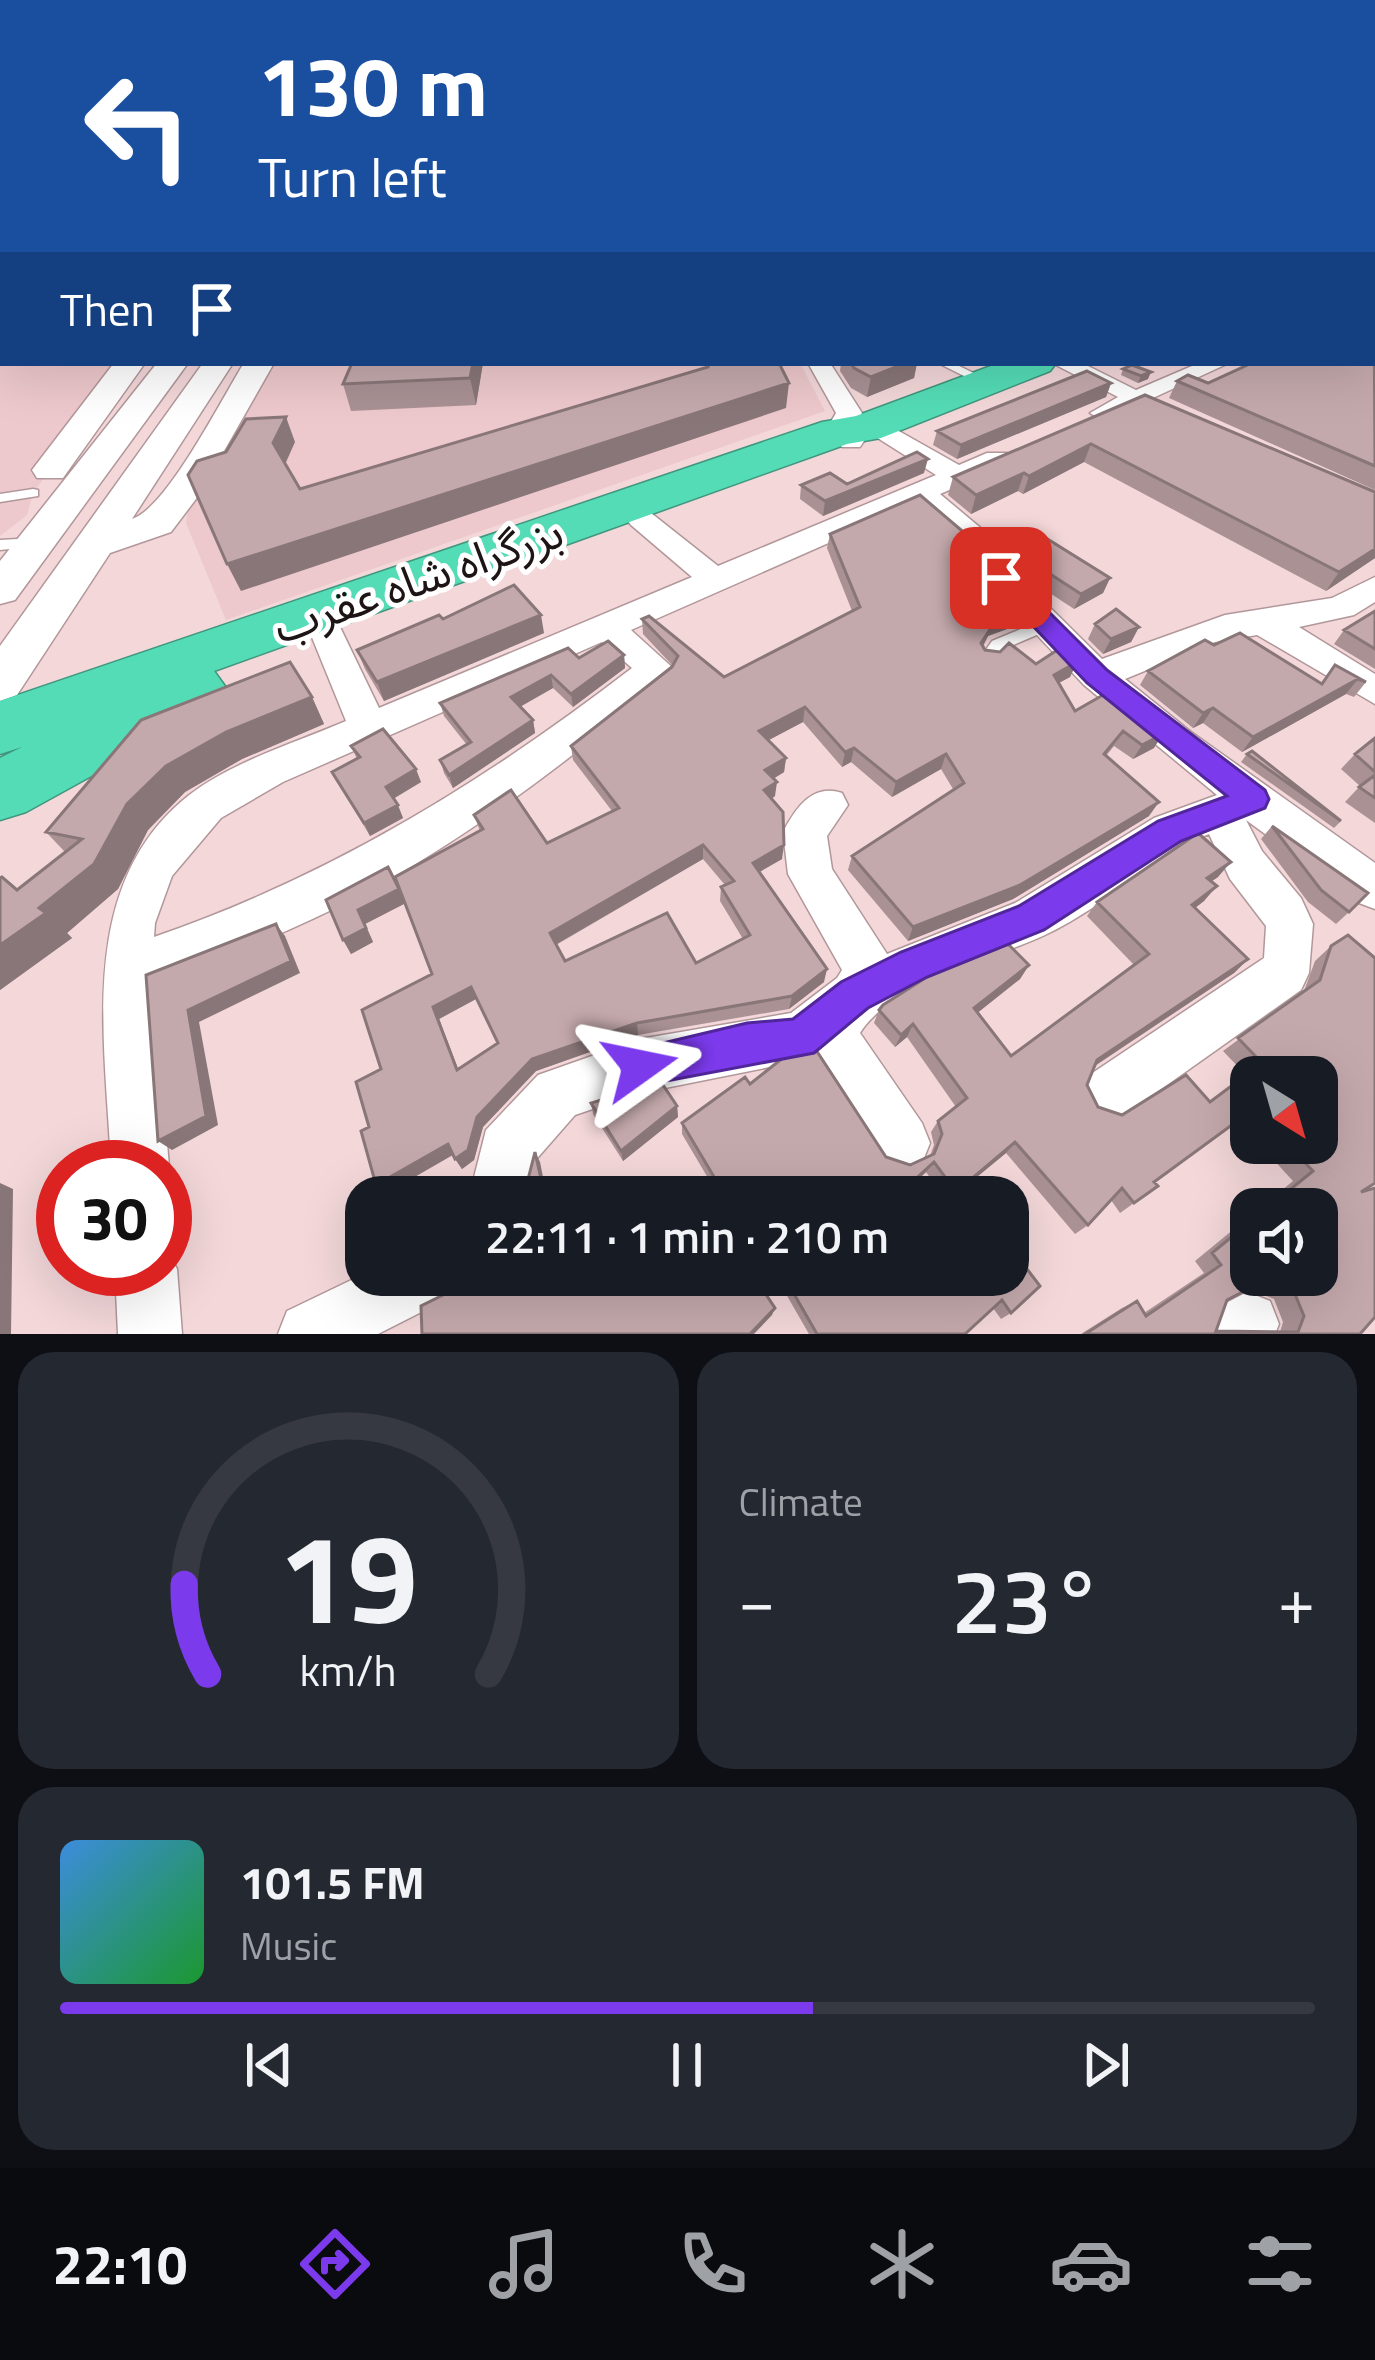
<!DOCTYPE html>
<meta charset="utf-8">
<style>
:root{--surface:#171b24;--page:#242831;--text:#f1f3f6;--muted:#9ea1a6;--line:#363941;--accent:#7c3aed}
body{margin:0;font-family:"Titillium Web","Noto Sans Arabic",sans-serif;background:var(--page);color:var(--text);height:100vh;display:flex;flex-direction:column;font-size:45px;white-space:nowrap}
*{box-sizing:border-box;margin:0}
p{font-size:39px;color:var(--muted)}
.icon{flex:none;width:66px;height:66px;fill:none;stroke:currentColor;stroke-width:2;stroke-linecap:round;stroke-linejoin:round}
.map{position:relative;height:1334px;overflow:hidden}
.details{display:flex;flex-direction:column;gap:18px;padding:18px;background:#0d0f14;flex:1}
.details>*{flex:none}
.guide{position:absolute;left:0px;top:0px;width:1377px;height:366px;box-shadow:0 12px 48px #0002;background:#1a4fa0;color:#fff;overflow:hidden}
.needle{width:78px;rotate:143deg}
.tools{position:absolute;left:1230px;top:1056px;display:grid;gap:24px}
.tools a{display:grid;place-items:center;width:108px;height:108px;border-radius:24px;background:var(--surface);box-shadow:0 12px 48px #0002;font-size:60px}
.speed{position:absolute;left:36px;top:1140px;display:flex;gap:24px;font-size:60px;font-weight:700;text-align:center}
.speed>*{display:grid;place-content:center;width:156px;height:156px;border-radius:50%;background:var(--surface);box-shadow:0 12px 48px #0002;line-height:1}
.speed .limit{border:18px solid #d22;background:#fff;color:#111}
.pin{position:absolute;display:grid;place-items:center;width:102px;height:102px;color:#fff;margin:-51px;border-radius:24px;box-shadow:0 6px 18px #0006}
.me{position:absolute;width:132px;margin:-66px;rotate:78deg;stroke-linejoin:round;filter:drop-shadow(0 0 9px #0008)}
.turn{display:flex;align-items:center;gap:42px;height:252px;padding:0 60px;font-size:54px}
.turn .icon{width:156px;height:156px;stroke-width:2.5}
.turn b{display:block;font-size:84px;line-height:102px}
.then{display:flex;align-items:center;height:114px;padding:0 60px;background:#0003;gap:24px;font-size:45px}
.big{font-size:90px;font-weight:600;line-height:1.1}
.details .widget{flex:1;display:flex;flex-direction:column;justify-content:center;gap:18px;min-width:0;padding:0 42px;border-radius:36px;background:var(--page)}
.details .dial{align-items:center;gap:0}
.dial svg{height:312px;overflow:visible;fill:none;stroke:var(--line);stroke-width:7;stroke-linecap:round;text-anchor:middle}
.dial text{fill:var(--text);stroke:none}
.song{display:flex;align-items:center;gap:36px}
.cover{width:144px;height:144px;border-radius:18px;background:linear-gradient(135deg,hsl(210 70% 55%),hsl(130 70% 35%))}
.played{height:12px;border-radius:6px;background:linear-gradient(90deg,var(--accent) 60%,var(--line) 60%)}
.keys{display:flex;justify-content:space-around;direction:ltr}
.heat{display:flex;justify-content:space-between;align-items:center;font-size:66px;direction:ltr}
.details .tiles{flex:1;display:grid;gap:18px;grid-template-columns:1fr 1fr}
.widget:last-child{grid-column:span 2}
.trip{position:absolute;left:345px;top:1176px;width:684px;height:120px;border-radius:36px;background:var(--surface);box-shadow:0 12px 48px #0002;font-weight:600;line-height:120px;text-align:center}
.tab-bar{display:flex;height:192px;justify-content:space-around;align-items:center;background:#090b0e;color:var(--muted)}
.tab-bar .icon{width:84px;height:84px}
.tab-bar .on{color:var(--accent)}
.tab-bar b{font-size:54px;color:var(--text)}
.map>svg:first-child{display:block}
</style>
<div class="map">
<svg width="1375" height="1334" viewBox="0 0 1375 1334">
<rect width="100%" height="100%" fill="#f3d7d9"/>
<!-- built -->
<path fill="#edc8cc" d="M0 255 3 363H130L33 493 27 515 0 536Z
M268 363H800L825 411 226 620 186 523 191 487Z"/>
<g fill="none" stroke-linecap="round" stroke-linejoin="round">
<defs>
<path id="lane" d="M938 363H953L992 382 982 385Z
M33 489 38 490V496L0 502V494Z
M35 538 43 543 40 546 0 550V540Z
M1047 618 1053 620 1056 624 1053 628 1004 649 995 662H983L980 658 992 641Z"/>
<path id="street" d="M1374 221H1375V231H1374Z
M808 363H830L862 413 852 430 864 441 860 447H842L825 432 836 413Z
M1052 363H1082L1136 390 1199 363H1229L1103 421 1090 413 1118 397Z
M874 417 959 465 987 453H1007L1011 459 1007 465 940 494 989 535 1013 571 1102 659 1225 615 1332 598 1375 577V602L1354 615 1299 627 1375 674V704L1257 635 1215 642 1125 679 1191 732 1375 863V909L1359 903 1246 820 1262 851 1301 898 1313 924 1309 973 1301 990 1126 1114 1107 1122 1088 1114 1080 1095 1088 1076 1264 958 1266 926 1230 879 1209 834 1184 844C1139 874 1093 912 1045 935 992 960 891 983 860 1033L922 1123 930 1143 922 1163 902 1171 882 1163 815 1058 640 1093 575 1115 533 1163 527 1197H469L486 1130 538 1075 640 1039 791 1013 837 978 842 970 788 874 783 832C796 807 813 783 842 793L848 805 827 836 832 869 887 954 1015 903 1154 818 1217 795 1084 685 990 585 966 546 917 504 631 630 674 669 669 678C571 758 471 837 359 896 293 931 224 957 154 984L169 1167 165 1176V1167H111C106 1041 75 886 188 796 233 761 295 743 346 721L311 635 316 627H340L379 708 692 577 631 525 626 519 631 513H651L718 566 936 475 865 430 861 425ZM602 642 632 668C484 782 331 876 154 937L155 923 172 876 221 818 283 782Z
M165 1246 177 1269 182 1334H118L115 1269H165Z
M366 1273 460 1275 451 1297 378 1334H278L287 1311Z
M1247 1292 1270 1301 1279 1324 1275 1334H1202L1211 1311Z"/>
<path id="secondary" d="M114 363H145L63 478H37L32 470Z
M157 363H188L15 600 0 604V561Z
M203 363H233L132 519C167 508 222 398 244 363H274L199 495 171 532 110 553 17 695 0 701V646Z"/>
<path id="highway" d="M1374 232H1375V250H1374Z
M999 363H1056L1050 371 881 438 847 444 214 671 227 689 218 706 26 812 0 820V758L22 747 0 754V701L822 422 856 416Z"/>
</defs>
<!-- lane casing -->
<use href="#lane" stroke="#b2979a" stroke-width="3"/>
<!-- street casing -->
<use href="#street" stroke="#b2979a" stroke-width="3"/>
<!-- secondary casing -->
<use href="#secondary" stroke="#b2979a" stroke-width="3"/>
<!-- highway casing -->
<use href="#highway" stroke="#41967e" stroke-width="3"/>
<!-- lane -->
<use href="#lane" fill="#fff" fill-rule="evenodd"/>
<!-- street -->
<use href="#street" fill="#fff" fill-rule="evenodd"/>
<!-- secondary -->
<use href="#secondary" fill="#fff" fill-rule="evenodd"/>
<!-- highway -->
<use href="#highway" fill="#54dcb6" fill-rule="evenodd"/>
</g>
<!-- wall -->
<path fill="#a99194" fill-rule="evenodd" d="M1375 291V490L1169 398 1177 381 1208 383 1374 363Z
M483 363 476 405 351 411 343 384Z
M841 363H917L914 378 867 397 851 388 840 371Z
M1123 369 1148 379 1138 383 1121 375Z
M1111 383 1106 397 957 459 933 445 937 431Z
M1145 395 1375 558 1326 591 1084 462 1023 494 1018 491 971 514 948 495 953 477Z
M924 473 823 516 800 499 801 485 847 484Z
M830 534 1026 609 1021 624 988 636 983 647 985 650 1036 664 1077 662 1070 677 1059 683 1075 711 1110 691 1154 748 1133 759 1114 746 1106 756 1149 816 1013 899 908 941 848 870 852 856 953 789 941 769 892 797 851 762 842 767 803 722 768 740 786 758 784 772 773 779 775 796 771 799 782 859 759 872 824 982 789 1009 638 1035 536 1071 483 1127 474 1160 462 1169 453 1155 385 1194 369 1127 381 1069 432 974 405 903 365 924 373 942 351 954 326 900 403 898 480 831 474 815 547 843 612 811 573 760 571 746 672 665 643 634 642 619 724 677 852 611 827 548ZM703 859 725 885 721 887 720 901 743 939 696 963 565 961 556 945ZM476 999 497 1043 458 1069 439 1019Z
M1013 540 1110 578 1103 593 1074 609 1024 576 1008 555Z
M1375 611V669L1334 644 1344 630Z
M443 619 544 633 384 701 365 669 357 650Z
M1095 624 1139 627 1131 642 1103 654 1088 639Z
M1214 645 1321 683 1335 665 1366 682 1354 697 1346 694 1242 752 1203 723 1193 728 1140 685 1148 671Z
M624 655 625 668 573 707 553 688 520 707 533 720 535 733 453 788 444 773 440 760 467 745 444 716 440 703 579 658Z
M312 697 324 724 242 759 185 792 148 830 118 889 67 933 72 938 0 990V878L17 890 65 852 46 832Z
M1375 738V823L1345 802 1360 786 1341 769 1355 754Z
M351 746 421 782 393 799 403 818 370 836 332 772 357 759Z
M1247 754 1341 821 1334 828 1241 762Z
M1272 826 1349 912 1336 924 1308 902 1261 839Z
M1218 877 1212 881 1204 901 1195 908 1248 959 1234 973 1095 1066 1087 1085 1098 1107 1122 1115 1210 1102 1246 1075 1223 1051 1304 991 1315 961 1331 946 1361 1192 1360 1334H1081L1122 1308 1137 1301 1144 1313 1204 1273 1195 1261 1251 1215V1275L1317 1209H1259L1293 1181 1258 1143H1317L1251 1077V1135L1238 1121 1154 1182 1134 1203 1120 1213 1111 1200 1088 1225 1075 1234 1006 1153 953 1197H944L926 1172 900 1197H829L825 1192 718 1195 682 1134V1123L750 1084 886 1157 910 1165 930 1156 934 1145 931 1132 938 1121 956 1107 907 1037 895 1047 874 1023 879 1010 1029 965 1020 979 977 1013 1011 1056 1134 965 1087 916 1097 902ZM1248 1289 1274 1299 1283 1322 1280 1332 1216 1331 1227 1300Z
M591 1103 677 1106 678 1117 623 1161 593 1114Z
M1008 1275 1011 1313 1001 1319 993 1308 965 1334H809L782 1287 786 1280Z"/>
<!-- shaded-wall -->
<path fill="#897678" d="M473 363H483L476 405 470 378Z
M906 363H917L914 378 867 397 871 377Z
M1151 372 1148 379 1138 383 1141 376Z
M789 383 786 408 241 591 227 564Z
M1111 383 1106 397 957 459 961 445Z
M286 417 295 442 283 469 273 443Z
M1091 444 1084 462 1023 494 1029 476Z
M928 459 924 473 823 516 825 501Z
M1024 473 1018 491 971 514 976 495Z
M1375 549V558L1326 591 1339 572Z
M1110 578 1103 593 1074 609 1081 594Z
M1026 609 1021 624 988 636 976 658 985 624Z
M541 615 544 633 384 701 377 682Z
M1139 627 1131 642 1103 654 1111 639Z
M624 655 625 668 573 707 571 694Z
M1077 662 1070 677 1047 689 1054 675Z
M551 675 553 688 514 710 511 697Z
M1358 679 1346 694 1242 752 1253 737Z
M312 697 324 724 242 759 185 792 148 830 118 889 67 933 72 938 0 990V945L39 908 127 804 166 766 226 732Z
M805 707 803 722 758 746 759 731Z
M1213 708 1203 723 1193 728 1203 713Z
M533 720 535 733 453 788 449 775Z
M1163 734 1154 748 1133 759 1142 745Z
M854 748 851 762 842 767 845 752Z
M946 754 941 769 892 797 896 782Z
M786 758 784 772 763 785 765 770Z
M416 769 421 782 391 800 386 787Z
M777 782 775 796 763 804 764 790Z
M1159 802 1149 816 1013 899 908 941 913 927Z
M398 805 403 818 370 836 364 823Z
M703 845V859L553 946 550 933Z
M784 845 782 859 751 877 753 863Z
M1231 862 1218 877 1194 893 1207 878Z
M1217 886 1204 901 1180 919 1192 905Z
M399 889 406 903 365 924 373 942 351 954 343 940 358 910Z
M276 924 285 936 300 973 199 1022 218 1125 172 1150 158 1141 188 1010Z
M1248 959 1234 973 1085 1072 1097 1060Z
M1029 965 1020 979 966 1022 974 1008Z
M827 969 824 982 789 1009 792 996Z
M471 987 476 999 439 1019 463 1082 433 1007Z
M637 1023 638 1035 536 1071 483 1127 474 1160 462 1169 455 1159 477 1117 532 1059Z
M913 1024 907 1037 895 1047 901 1035Z
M677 1106 678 1117 623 1161 621 1151Z
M1015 1142 1006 1153 952 1197 956 1192Z
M448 1144 454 1154 385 1194 376 1185Z
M535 1152 540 1162 547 1197H545Z
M934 1162 926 1172 900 1197H896Z
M829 1182 825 1192 819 1197H811Z
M0 1183 13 1189 11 1334H0Z
M775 1308 772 1315 754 1334H750Z"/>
<!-- building -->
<path fill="#c4a9ac" stroke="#897678" stroke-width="3" fill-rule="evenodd" d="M2 165 3 219H0V176H2Z
M1374 291 1375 466 1177 381 1188 375 1208 383 1252 363H1374Z
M352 363H473L470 378 343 384Z
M707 363H779L789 383 227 564 188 475 197 461 226 452 246 419 286 417 273 443 300 489 708 367Z
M851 363H906L871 377 854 368Z
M1132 365 1151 372 1141 376 1123 369Z
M1087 371 1111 383 961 445 937 431Z
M1145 395 1375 492V549L1339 572 1091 444 1029 476 1024 473 976 495 953 477Z
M917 452 928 459 825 501 801 485 830 473 847 484Z
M920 495 967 535 983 560V592L1010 593 1026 609 985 624 991 628 981 643 985 650 1000 652 1009 643 1036 664 1062 647 1077 662 1054 675 1075 711 1110 691 1163 734 1142 745 1123 731 1104 754 1159 802 1020 885 913 927 852 856 964 783 946 754 896 782 854 748 845 752 805 707 759 731 786 758 765 770 777 782 764 790 783 812 784 845 753 863 827 969 792 996 637 1023 532 1059 477 1117 468 1150 455 1159 448 1144 376 1185 361 1131 369 1127 356 1082 381 1069 362 1010 432 974 395 877 483 829 474 815 511 790 547 843 619 808 571 746 672 667 678 656 642 619 649 616 724 677 860 607 830 534ZM703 845 734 881 721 887 750 935 696 963 667 913 565 961 550 933ZM471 987 498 1043 457 1070 433 1007Z
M1033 530 1110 578 1081 594 1030 561 1013 540Z
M514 585 541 615 377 682 357 650 439 615 443 619Z
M1116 609 1139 627 1111 639 1095 624Z
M1375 611V649L1344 630Z
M1240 633 1322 684 1335 665 1366 682 1358 679 1253 737 1213 708 1203 713 1148 671 1205 640 1214 645Z
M608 641 624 655 571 694 551 675 511 697 533 720 449 775 440 760 471 742 440 703 568 648 579 658Z
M290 662 312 697 226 732 166 766 127 804 94 864 39 908 46 913 0 945V878L2 877 17 890 82 839 46 832 141 720Z
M383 729 416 769 386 787 398 805 364 823 332 772 360 757 351 746Z
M1375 738V772L1355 754Z
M1252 751 1341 821 1247 754Z
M1375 775V798L1359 787Z
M1272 826 1368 893 1349 912 1321 890Z
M1198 833 1231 862 1207 878 1217 886 1192 905 1248 959 1097 1060 1087 1085 1098 1107 1122 1115 1186 1075 1210 1102 1262 1063 1238 1038 1320 980 1331 946 1348 935 1375 958V1183L1361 1192 1375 1188V1317L1360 1334H1085L1137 1301 1146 1316 1221 1265 1212 1253 1251 1221V1275H1317V1209H1266L1313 1171 1286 1143H1317V1077H1251V1111L1154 1182 1158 1186 1134 1203 1122 1188 1088 1225 1015 1142 956 1192 934 1162 896 1197H840L829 1182 811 1197H716L723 1192 682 1123 745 1077 750 1084 784 1057 816 1050 886 1157 910 1165 934 1154 942 1134 938 1121 967 1098 913 1024 901 1035 879 1010 883 1005 927 977 1008 944 1029 965 974 1008 1011 1056 1149 954 1097 902ZM1264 1281 1294 1292 1304 1316 1298 1332 1216 1331 1227 1300Z
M388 867 399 889 358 910 366 928 343 940 326 900Z
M276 924 291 961 188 1010 206 1116 158 1141 146 975Z
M661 1082 677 1106 621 1151 591 1103Z
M535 1152 545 1197H510L509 1192 525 1191Z
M1008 1244 1040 1286 1011 1313 1002 1300 965 1334H817L786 1280 791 1275H870L872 1278 876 1275H1008Z
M454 1275H753L775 1308 750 1334H422L421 1306 445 1294Z"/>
<!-- sky -->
<linearGradient id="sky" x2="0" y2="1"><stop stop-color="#9f97bd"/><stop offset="0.47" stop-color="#faedee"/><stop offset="1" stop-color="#faedee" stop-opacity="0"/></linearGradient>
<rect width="1375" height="352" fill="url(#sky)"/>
<!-- route -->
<path fill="#7c3aed" stroke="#51269a" stroke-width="3" d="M1001 570 1010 573 1107 670 1265 790 1269 799 1265 808 1181 841 1044 930 927 977 868 1008 814 1053 640 1086 625 1080 619 1066 625 1052 747 1023 793 1019 841 982 901 952 1019 906 1158 821 1227 796 1087 683 993 584V573Z"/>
<g text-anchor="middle" stroke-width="10" stroke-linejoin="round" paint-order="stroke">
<!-- street labels -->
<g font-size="45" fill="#1d1415" stroke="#fff">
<text transform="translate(418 579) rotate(-19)" y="16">بزرگراه شاه عقرب</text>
</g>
</g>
</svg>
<div class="tools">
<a><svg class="needle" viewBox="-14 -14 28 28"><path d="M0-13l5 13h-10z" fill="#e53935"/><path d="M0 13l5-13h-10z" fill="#9ea1a6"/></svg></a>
<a><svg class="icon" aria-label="sound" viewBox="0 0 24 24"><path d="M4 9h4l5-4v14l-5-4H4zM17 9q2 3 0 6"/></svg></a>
</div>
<div class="speed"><div class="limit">30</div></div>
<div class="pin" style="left:1001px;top:578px;background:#d93025"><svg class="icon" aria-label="arrive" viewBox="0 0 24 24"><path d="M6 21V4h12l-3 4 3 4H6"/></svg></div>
<svg class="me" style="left:640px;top:1066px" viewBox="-20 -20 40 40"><path d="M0-17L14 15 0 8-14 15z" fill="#7c3aed" stroke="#fff" stroke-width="4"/></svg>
<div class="trip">22:11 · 1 min · 210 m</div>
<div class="guide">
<div class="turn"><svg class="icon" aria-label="left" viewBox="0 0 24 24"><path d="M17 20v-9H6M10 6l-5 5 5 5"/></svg><div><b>130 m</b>Turn left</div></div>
<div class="then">Then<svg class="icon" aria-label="arrive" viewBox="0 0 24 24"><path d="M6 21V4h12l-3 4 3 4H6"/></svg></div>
</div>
</div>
<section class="details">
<div class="tiles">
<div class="widget dial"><svg viewBox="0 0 100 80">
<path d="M14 69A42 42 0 1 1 86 69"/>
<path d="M14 69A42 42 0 0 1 8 46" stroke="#7c3aed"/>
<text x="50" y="56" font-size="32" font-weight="700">19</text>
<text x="50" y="72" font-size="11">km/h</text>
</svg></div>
<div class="widget"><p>Climate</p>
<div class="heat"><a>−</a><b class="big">23°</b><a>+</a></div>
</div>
<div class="widget">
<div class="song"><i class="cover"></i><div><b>101.5 FM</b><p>Music</p></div></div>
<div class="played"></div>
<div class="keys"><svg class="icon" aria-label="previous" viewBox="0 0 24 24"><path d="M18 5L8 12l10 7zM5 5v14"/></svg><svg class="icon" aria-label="pause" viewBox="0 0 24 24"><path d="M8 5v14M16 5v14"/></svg><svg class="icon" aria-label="next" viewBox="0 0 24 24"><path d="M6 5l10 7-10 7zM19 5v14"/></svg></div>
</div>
</div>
</section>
<nav class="tab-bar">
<b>22:10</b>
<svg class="icon on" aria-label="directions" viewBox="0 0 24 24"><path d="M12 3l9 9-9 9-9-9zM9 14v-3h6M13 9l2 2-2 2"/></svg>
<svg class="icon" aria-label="music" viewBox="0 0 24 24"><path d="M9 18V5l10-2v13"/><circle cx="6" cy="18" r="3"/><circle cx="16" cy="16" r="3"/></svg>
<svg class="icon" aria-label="phone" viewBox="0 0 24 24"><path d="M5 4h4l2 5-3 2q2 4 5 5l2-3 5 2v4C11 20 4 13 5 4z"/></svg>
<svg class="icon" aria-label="climate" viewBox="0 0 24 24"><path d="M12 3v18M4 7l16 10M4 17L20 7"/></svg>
<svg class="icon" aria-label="car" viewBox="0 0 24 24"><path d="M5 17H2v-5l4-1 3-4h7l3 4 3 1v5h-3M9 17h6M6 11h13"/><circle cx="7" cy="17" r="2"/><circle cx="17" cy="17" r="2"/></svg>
<svg class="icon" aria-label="filters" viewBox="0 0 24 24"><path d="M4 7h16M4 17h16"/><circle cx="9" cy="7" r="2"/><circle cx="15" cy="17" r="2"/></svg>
</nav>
